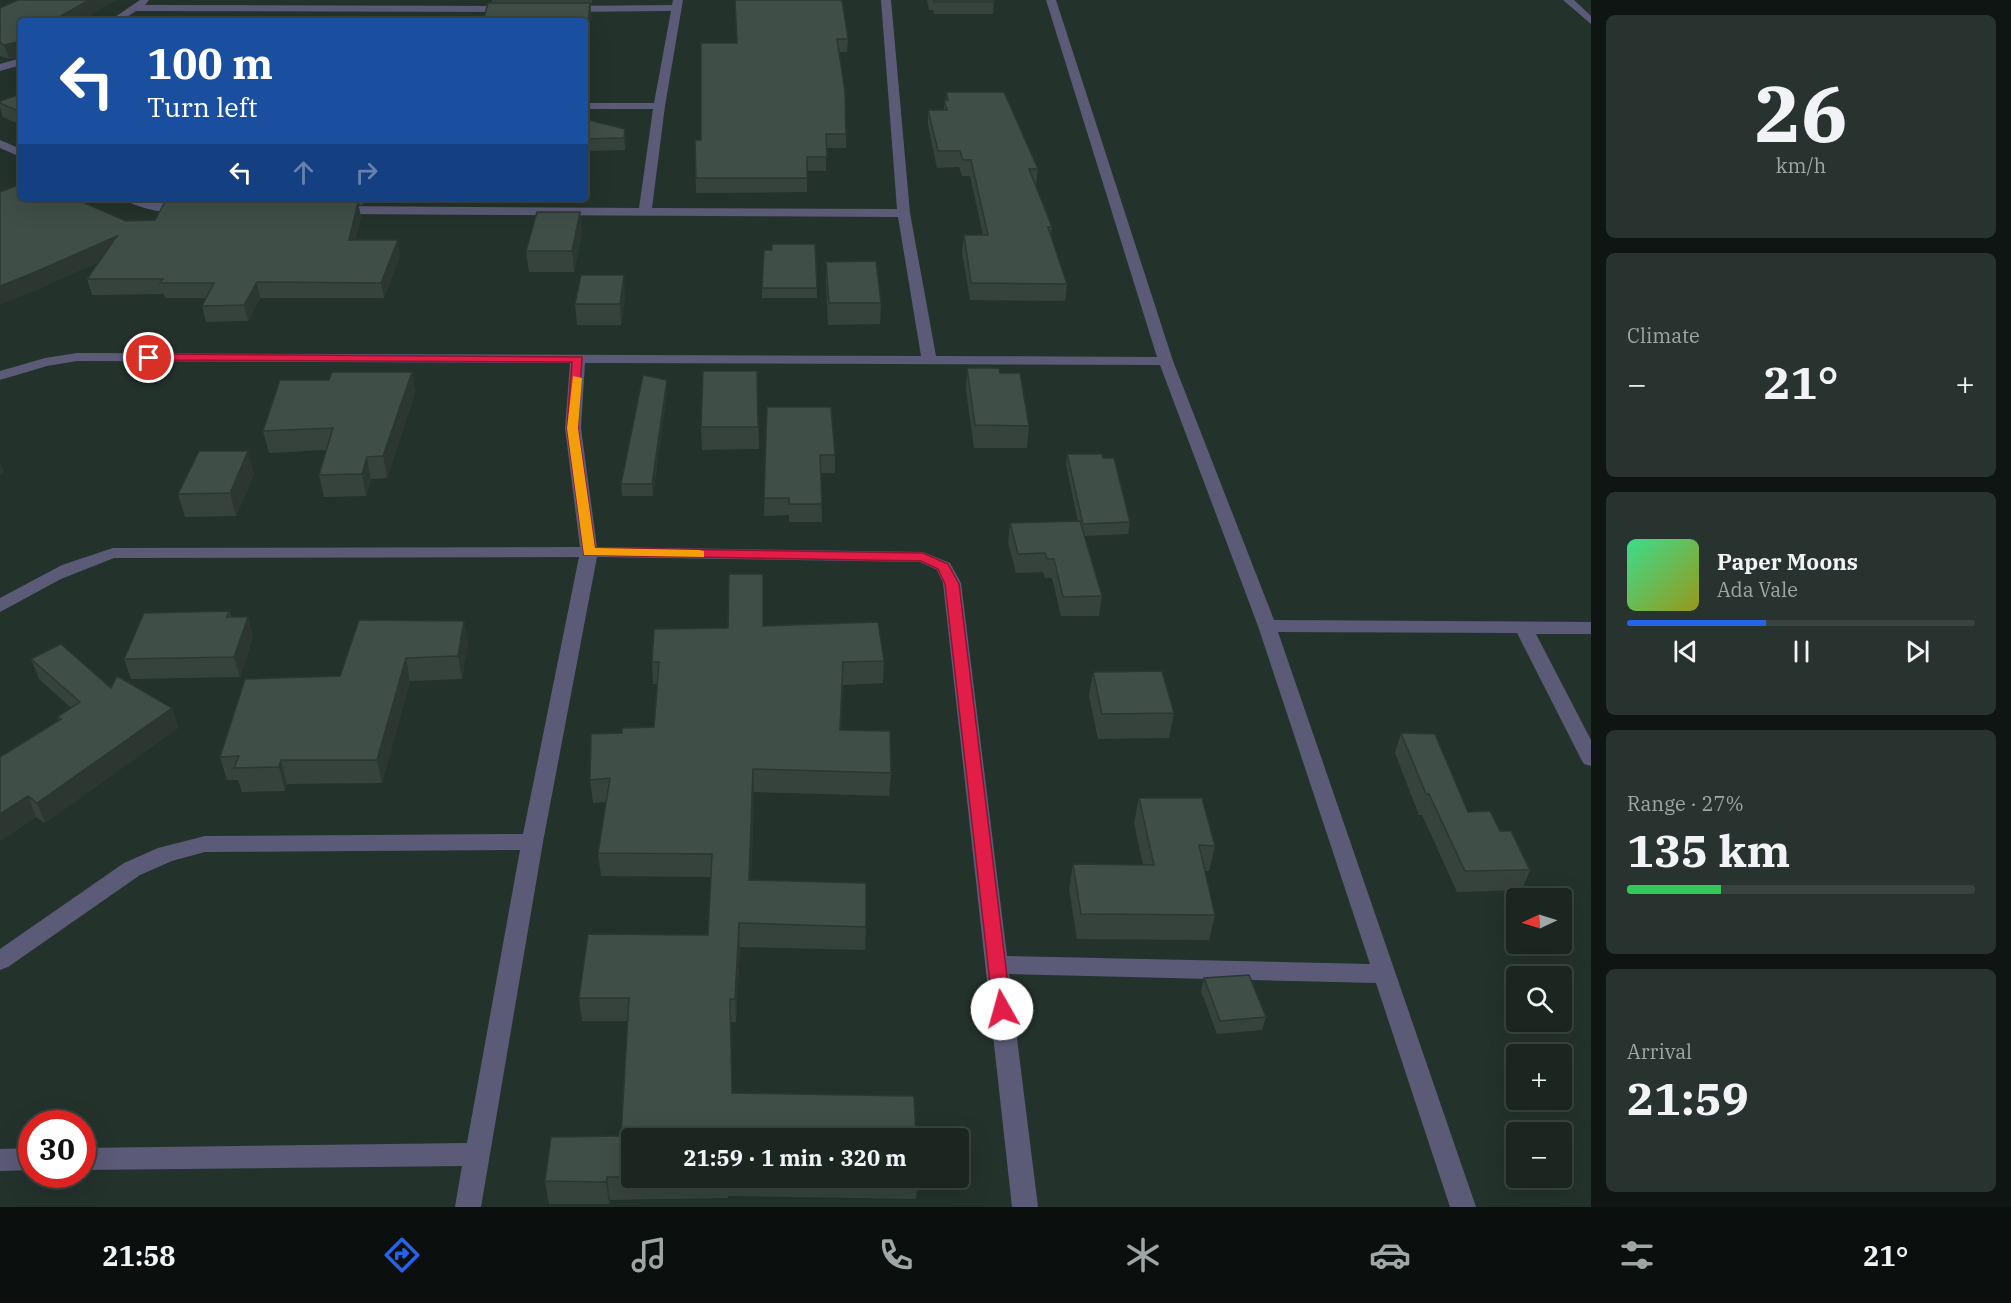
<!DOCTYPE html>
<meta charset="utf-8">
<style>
:root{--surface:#1b2621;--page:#28322e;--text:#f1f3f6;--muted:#a0a5a5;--line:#39433f;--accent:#2563eb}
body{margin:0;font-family:"IBM Plex Serif",serif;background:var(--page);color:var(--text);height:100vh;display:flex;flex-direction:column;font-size:22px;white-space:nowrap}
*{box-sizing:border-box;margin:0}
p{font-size:20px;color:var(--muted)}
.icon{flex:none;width:33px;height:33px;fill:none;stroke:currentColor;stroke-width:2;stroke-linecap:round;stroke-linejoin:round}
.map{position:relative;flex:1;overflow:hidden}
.side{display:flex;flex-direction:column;gap:15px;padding:15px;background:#0f1512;width:420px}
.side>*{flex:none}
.guide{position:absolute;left:18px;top:18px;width:570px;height:183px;border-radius:6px;box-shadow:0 6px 24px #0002,0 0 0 2px var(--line);background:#1a4fa0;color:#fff;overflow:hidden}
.needle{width:39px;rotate:266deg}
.controls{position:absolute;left:1506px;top:888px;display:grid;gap:12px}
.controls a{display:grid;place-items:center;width:66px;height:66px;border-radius:6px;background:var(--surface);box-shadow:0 6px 24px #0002,0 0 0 2px var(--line);font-size:30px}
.speed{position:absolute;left:18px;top:1110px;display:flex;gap:12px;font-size:30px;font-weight:700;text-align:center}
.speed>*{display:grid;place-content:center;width:78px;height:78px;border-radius:50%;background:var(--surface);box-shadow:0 6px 24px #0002,0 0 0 2px var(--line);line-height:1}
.speed .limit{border:9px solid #d22;background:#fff;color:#111}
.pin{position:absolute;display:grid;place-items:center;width:51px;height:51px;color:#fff;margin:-26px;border:3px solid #fff;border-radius:50%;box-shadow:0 2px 6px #0007}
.me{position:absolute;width:66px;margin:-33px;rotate:353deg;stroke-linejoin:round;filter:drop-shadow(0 0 4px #0008)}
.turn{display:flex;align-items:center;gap:21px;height:126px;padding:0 30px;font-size:27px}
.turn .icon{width:78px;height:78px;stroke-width:2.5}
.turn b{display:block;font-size:42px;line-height:51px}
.lanes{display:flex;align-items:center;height:57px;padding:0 30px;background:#0003;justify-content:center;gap:30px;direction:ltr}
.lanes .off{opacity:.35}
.big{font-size:45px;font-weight:800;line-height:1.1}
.side .tile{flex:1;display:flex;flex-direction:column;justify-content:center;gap:9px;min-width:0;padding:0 21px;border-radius:9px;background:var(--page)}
.side .dial{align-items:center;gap:0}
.dial b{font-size:78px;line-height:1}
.song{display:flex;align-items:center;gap:18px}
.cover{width:72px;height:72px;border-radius:9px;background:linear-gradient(135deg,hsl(150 70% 55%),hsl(60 70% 35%))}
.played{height:6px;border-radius:3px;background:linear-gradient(90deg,var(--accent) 40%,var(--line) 40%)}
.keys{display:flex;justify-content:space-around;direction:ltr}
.heat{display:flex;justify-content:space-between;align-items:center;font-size:33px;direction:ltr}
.charge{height:9px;border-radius:4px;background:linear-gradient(90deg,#34c759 27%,var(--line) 0)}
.trip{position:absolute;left:621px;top:1128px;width:348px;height:60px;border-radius:6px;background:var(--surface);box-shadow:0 6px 24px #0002,0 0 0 2px var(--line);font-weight:800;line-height:60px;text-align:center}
.tabs{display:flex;height:96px;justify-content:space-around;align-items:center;background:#0b0f0d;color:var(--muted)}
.tabs .icon{width:42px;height:42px}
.tabs .on{color:var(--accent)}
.tabs b{font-size:27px;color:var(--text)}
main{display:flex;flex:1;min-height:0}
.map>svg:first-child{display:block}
</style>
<main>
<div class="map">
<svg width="1591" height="1207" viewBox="0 0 1591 1207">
<rect width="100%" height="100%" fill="#24322c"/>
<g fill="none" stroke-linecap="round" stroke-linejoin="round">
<!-- street -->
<path fill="#5b5b78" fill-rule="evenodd" d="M140 0H149L145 5 509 6 514 9 509 12 136 11 121 21H109Z
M673 0H683L665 106 652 208 897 209 881 0H891L910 213 936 356 1157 357 1046 0H1056L1173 361 1274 620 1591 622V634H1536L1591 740V766L1584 764 1581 759 1517 633 1278 632 1476 1207H1450L1376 983 1009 974 1038 1207H1012L943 583 937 570 920 562 597 557 543 842 481 1207H455L462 1166 82 1170V1148L467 1143 520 850 205 852 172 861 140 875 8 967 0 970V949L124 863 158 848 205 836 523 834 579 557 114 558 61 579 0 612V598L62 565 113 548 580 547 565 428 570 363 77 361 47 366 0 380V371L45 358 77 353 921 356 898 217 335 214 329 210 335 206 639 208 653 109H585V103H654L671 11 566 12 561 9 566 6 672 5ZM585 363 1160 365 1258 626 1370 964 1007 956 961 583 950 563 923 552 597 547 581 428Z
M1563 0H1574L1591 16V24Z
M21 58V65L0 71V64Z
M0 140 21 149V157L0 148Z
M122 198H139L185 206 191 210C181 219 132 207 122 198Z
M32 1148V1170L0 1171V1149Z"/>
</g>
<!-- wall -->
<path fill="#36433d" d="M492 0H592V3H590L591 13 585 69V21L492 3Z
M927 0H994L993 14H934L933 10H929Z
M0 8 21 21V57L9 59 0 56Z
M848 39 847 52H839L846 134V148H826V171H807V192L696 193 695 140H701L737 43Z
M946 92 1038 169 1036 185 1052 227 1051 236 1067 284 1065 301 970 300 962 252 964 235H983L970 176H962L959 167 937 168 928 125V110H944V100H946Z
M21 94V125L3 117 0 108V101Z
M585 119 625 129 626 141 625 150 585 151Z
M0 192 126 221 155 220 176 200 175 198H365L363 205H358L361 217 355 240 400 255 384 298H260L248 321 206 322 202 306 206 298H165L164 294 92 295 87 279 100 261 38 289 0 304Z
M582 232 574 272H529L526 251Z
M826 262 881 303 880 324 828 325 826 283Z
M762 288H817V298H762Z
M625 296 621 325H577L575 304Z
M967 368 1000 373 1029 426 1027 448H974L966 390Z
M757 371 759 449 702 450 701 427Z
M412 372 415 393 387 478 371 479 366 496 324 497 319 475 326 450 269 453 263 431 329 380Z
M667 380V391L653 496H622L621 484Z
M767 407 835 455V473H821L822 522H789V515L764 516Z
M1067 454 1103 458 1130 522 1128 534 1084 536 1102 596 1099 616H1061L1052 578H1045L1043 572 1016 573 1008 542 1010 523 1078 521 1066 465Z
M254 474 236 516 185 517 178 494Z
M229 611 231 617H248L253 637 240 677 131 679 124 659Z
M464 621 468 643 462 679 410 681 382 783 287 784 285 791 242 792 238 780H227L220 757 340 676Z
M763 626 884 661 883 683 843 685 841 730 891 773 889 796 754 792 751 880 866 927 865 950 740 947 736 1022H731L632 1138V1178H918L916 1199 728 1196V1198L610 1200 609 1204H549L545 1181 621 1136 628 1021H582L579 998 708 935 711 877 601 876 598 853 606 802 593 803 590 780 622 733 654 727 657 684H653L652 662 728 628Z
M31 659 172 708 178 728 45 823 36 817 0 841 59 721 57 717 71 708 39 679Z
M1093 672 1174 713 1169 738 1098 739 1089 696Z
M1401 733 1468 812 1500 831 1530 870 1522 890 1457 892 1422 815H1419L1395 753Z
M1139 798 1215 846 1209 871H1205L1215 915 1209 940 1077 939 1069 889 1073 864 1143 865 1134 823Z
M1204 978 1266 1017 1262 1030 1217 1034 1201 991Z"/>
<!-- shaded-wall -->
<path fill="#2c3732" d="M89 0H117L81 21H52Z
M590 3 591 13 585 69V49Z
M18 42 21 57 9 59 4 45Z
M625 129 626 141 625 150 624 138Z
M358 202 361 217 351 256 349 240Z
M580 212 582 232 574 272 572 251Z
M117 236 121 251 38 289 0 304V286Z
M398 240 400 255 384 298 381 283Z
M624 275 625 296 621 325 620 304Z
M257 282 260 298 248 321 244 305Z
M412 372 415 393 387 478 383 456Z
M667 380V391L653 496 652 484Z
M248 451 254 474 236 516 230 493Z
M367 457 371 479 366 496 362 474Z
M0 461 4 473 0 475Z
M248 617 253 637 240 677 234 657Z
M464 621 468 643 462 679 458 656Z
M406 658 410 681 382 783 377 760Z
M172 708 178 728 45 823 37 803Z
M281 760 287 784 285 791 279 767Z
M753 769 754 792 750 903 749 880Z
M28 796 36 817 0 841V814Z
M739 923 740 947 736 1022 735 999Z
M607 1177 610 1200 609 1204 606 1182Z"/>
<!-- building -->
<path fill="#3f4e47" stroke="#2c3732" stroke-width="1.5" d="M18 0H89L52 21H21V50H19L18 42 4 45 0 43V8Z
M735 0H842L848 39H837L845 92 846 134H826L827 157H807V178H696L695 140H701V43H737Z
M934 0H994V2H934Z
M488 3H590L585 49V21H483Z
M946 92H1004L1038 169H1029L1052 227H1048L1067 284 971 283 964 235H988L971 160H963L960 151H938L928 110H947L944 100H948Z
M21 94V112L0 103V101Z
M585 119 625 129 624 138 585 139Z
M21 184V198H73L126 221 155 220 166 200 358 202 349 240H398L381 283 257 282 244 305 202 306 214 283H160L163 279H87L117 236 33 273 0 286V192Z
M537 212H580L572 251H526Z
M772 244H815L817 288H762L764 250H772Z
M876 261 881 303H829L826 262Z
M581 275H624L620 304H575Z
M967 368H999L1000 373H1020L1029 426 975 425Z
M703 371H757L758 427H701Z
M332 372H412L383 456 367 457 362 474 319 475 333 428 263 431 280 380H329Z
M643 375 667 380 652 484H621Z
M767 407H831L835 455H820L822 504H789V498H764Z
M199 451H248L230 493 178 494Z
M1067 454H1102L1103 458H1114L1130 522 1083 524Z
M1080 521 1102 596 1063 597 1054 559H1047L1045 553 1018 554 1010 523Z
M729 574H763V626L878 622 884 661 843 662 840 730 890 731 891 773 753 769 749 880 866 883V927L739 923 735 999H730L732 1093 914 1096 916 1138H632V1177H607L606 1182 545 1181 551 1137 621 1136 629 998H579L588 934 708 935 712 854 598 853 610 778 590 780 591 734 622 733V728L654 727 659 662H652L654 629 728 628Z
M229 611 227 617H248L234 657 124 659 144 613Z
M359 620 464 621 458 656 406 658 377 760H281L279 767 234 768 239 756 220 757 245 679 340 676Z
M61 644 111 688 117 676 172 708 37 803 28 796 0 814V757L61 719 57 717 80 702 31 659Z
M1162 671 1174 713 1102 714 1093 672Z
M1401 733 1435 734 1468 812 1490 811 1500 831H1511L1530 870 1465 871 1429 794H1426Z
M1139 798H1202L1215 846 1199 845 1215 915 1081 914 1073 864 1154 865Z
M1249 975 1266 1017 1220 1021 1204 978Z"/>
<!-- route -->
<path fill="#e11d48" stroke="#92132f" stroke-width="1.5" d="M149 354 582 357 578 428 595 548 923 553 948 564 959 584 1011 1009 1008 1014 1002 1016 996 1014 993 1009 945 584 938 569 921 561 584 555 567 428 572 362 145 360V355Z"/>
<!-- slow -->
<path fill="#f59e0b" d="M573 376 582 378 578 428 595 548 699 550 704 551V557L584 555 567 428Z"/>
</svg>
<div class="controls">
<a><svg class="needle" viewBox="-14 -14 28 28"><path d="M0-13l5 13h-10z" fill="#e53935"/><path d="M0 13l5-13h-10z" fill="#a0a5a5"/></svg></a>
<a><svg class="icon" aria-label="search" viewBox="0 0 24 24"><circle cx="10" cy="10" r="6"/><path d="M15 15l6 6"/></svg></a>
<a>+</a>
<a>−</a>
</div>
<div class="speed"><div class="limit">30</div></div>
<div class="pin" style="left:149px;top:358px;background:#d93025"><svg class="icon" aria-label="arrive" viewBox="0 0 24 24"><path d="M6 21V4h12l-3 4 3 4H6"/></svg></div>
<svg class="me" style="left:1002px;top:1009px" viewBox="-20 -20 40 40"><circle r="19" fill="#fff"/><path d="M0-13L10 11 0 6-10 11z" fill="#e11d48"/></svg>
<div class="trip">21:59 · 1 min · 320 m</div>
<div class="guide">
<div class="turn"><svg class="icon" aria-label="left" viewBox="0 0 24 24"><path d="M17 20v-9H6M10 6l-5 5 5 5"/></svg><div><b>100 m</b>Turn left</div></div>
<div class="lanes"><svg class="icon" aria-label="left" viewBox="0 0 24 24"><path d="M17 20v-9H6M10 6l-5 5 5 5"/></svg><svg class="icon off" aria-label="ahead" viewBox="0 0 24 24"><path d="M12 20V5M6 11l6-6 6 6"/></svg><svg class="icon off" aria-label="right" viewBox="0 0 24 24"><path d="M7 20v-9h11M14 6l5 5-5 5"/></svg></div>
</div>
</div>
<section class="side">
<div class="tile dial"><b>26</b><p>km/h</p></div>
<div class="tile"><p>Climate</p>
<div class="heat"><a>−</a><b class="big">21°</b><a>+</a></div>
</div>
<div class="tile">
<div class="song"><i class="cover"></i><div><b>Paper Moons</b><p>Ada Vale</p></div></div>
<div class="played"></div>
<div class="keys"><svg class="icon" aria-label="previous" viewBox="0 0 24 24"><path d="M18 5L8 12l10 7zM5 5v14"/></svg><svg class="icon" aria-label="pause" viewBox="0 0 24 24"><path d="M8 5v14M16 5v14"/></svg><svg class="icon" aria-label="next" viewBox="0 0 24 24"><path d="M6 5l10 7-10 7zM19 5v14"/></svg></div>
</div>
<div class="tile"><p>Range · 27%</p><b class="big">135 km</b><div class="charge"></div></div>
<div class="tile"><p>Arrival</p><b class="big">21:59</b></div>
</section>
</main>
<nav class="tabs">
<b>21:58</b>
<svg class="icon on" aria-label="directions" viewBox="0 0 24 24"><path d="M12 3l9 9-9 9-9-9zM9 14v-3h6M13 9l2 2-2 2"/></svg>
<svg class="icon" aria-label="music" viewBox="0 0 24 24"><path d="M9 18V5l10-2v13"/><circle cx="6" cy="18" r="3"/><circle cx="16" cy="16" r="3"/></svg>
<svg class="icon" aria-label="phone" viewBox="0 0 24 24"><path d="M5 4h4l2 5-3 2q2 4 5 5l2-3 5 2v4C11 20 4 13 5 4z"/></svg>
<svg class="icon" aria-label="climate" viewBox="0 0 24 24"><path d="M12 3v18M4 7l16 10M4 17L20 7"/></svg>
<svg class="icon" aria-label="car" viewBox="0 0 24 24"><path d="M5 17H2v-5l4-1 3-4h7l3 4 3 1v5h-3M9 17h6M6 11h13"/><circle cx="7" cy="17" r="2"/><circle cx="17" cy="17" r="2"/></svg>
<svg class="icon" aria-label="filters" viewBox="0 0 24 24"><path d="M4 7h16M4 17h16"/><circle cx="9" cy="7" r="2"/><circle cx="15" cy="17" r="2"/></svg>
<b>21°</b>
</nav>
